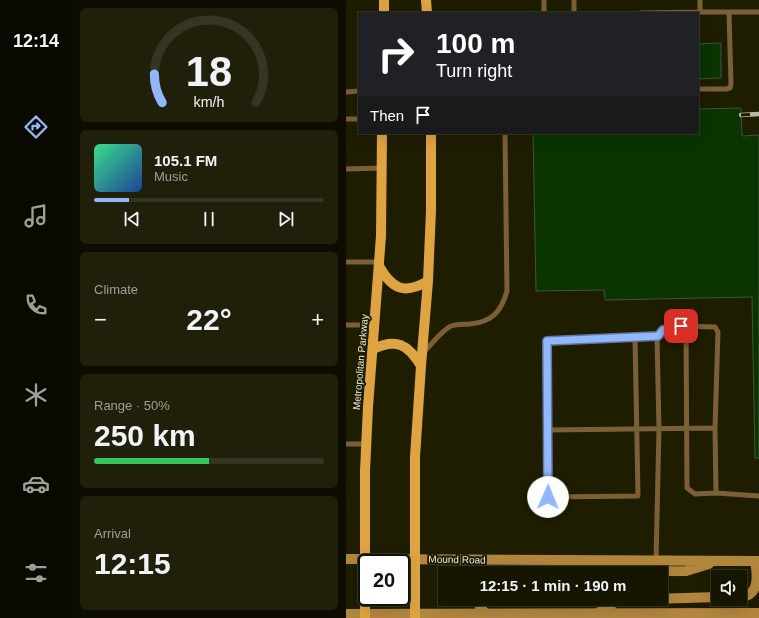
<!DOCTYPE html>
<meta charset="utf-8">
<style>
:root{--surface:#161600;--page:#1f1f0a;--text:#f1f3f6;--muted:#9e9f99;--line:#353522;--accent:#93b7fd}
body{margin:0;font-family:Arial,sans-serif;background:var(--page);color:var(--text);height:100vh;display:flex;flex-direction:column;font-size:15px;white-space:nowrap}
*{box-sizing:border-box;margin:0}
p{font-size:13px;color:var(--muted)}
.icon{flex:none;width:22px;height:22px;fill:none;stroke:currentColor;stroke-width:2;stroke-linecap:round;stroke-linejoin:round}
.map{position:relative;flex:1;overflow:hidden}
.side{display:flex;flex-direction:column;gap:8px;padding:8px;background:#0c0c00;width:274px}
.side>*{flex:none}
.guide{position:absolute;left:12px;top:12px;width:341px;height:122px;border-radius:0px;box-shadow:0 4px 16px #0002,0 0 0 1px var(--line);background:#202124;color:#fff;overflow:hidden}
.tools{position:absolute;left:365px;top:570px;display:grid;gap:8px}
.tools a{display:grid;place-items:center;width:36px;height:36px;border-radius:0px;background:var(--surface);box-shadow:0 4px 16px #0002,0 0 0 1px var(--line);font-size:20px}
.speed{position:absolute;left:12px;top:554px;display:flex;gap:8px;font-size:20px;font-weight:700;text-align:center}
.speed>*{display:grid;place-content:center;width:52px;height:52px;border-radius:50%;background:var(--surface);box-shadow:0 4px 16px #0002,0 0 0 1px var(--line);line-height:1}
.speed .limit{border:2px solid #111;border-radius:6px;background:#fff;color:#111}
.pin{position:absolute;display:grid;place-items:center;width:34px;height:34px;color:#fff;margin:-17px;border-radius:8px;box-shadow:0 2px 6px #0006}
.me{position:absolute;width:44px;margin:-22px;rotate:1deg;stroke-linejoin:round;filter:drop-shadow(0 0 3px #0008)}
.turn{display:flex;align-items:center;gap:14px;height:84px;padding:0 12px;font-size:18px}
.turn .icon{width:52px;height:52px;stroke-width:2.5}
.turn b{display:block;font-size:28px;line-height:34px}
.then{display:flex;align-items:center;height:38px;padding:0 12px;background:#0003;gap:8px;font-size:15px}
.big{font-size:30px;font-weight:700;line-height:1.1}
.side .card{flex:1;display:flex;flex-direction:column;justify-content:center;gap:6px;min-width:0;padding:0 14px;border-radius:6px;background:var(--page)}
.side .dial{align-items:center;gap:0}
.dial svg{height:104px;overflow:visible;fill:none;stroke:var(--line);stroke-width:7;stroke-linecap:round;text-anchor:middle}
.dial text{fill:var(--text);stroke:none}
.song{display:flex;align-items:center;gap:12px}
.cover{width:48px;height:48px;border-radius:6px;background:linear-gradient(135deg,hsl(150 70% 55%),hsl(220 70% 35%))}
.played{height:4px;border-radius:2px;background:linear-gradient(90deg,var(--accent) 15%,var(--line) 15%)}
.keys{display:flex;justify-content:space-around;direction:ltr}
.heat{display:flex;justify-content:space-between;align-items:center;font-size:22px;direction:ltr}
.charge{height:6px;border-radius:3px;background:linear-gradient(90deg,#34c759 50%,var(--line) 0)}
.trip{position:absolute;left:92px;top:566px;width:230px;height:40px;border-radius:0px;background:var(--surface);box-shadow:0 4px 16px #0002,0 0 0 1px var(--line);font-weight:700;line-height:40px;text-align:center}
main{display:flex;flex:1;min-height:0}
.dock{display:flex;flex-direction:column;width:72px;justify-content:space-around;align-items:center;background:#090900;color:var(--muted)}
.dock .icon{width:28px;height:28px}
.dock .active{color:var(--accent)}
.dock b{font-size:18px;color:var(--text)}
.map>svg:first-child{display:block}
</style>
<main>
<nav class="dock">
<b>12:14</b>
<svg class="icon active" aria-label="directions" viewBox="0 0 24 24"><path d="M12 3l9 9-9 9-9-9zM9 14v-3h6M13 9l2 2-2 2"/></svg>
<svg class="icon" aria-label="music" viewBox="0 0 24 24"><path d="M9 18V5l10-2v13"/><circle cx="6" cy="18" r="3"/><circle cx="16" cy="16" r="3"/></svg>
<svg class="icon" aria-label="phone" viewBox="0 0 24 24"><path d="M5 4h4l2 5-3 2q2 4 5 5l2-3 5 2v4C11 20 4 13 5 4z"/></svg>
<svg class="icon" aria-label="climate" viewBox="0 0 24 24"><path d="M12 3v18M4 7l16 10M4 17L20 7"/></svg>
<svg class="icon" aria-label="car" viewBox="0 0 24 24"><path d="M5 17H2v-5l4-1 3-4h7l3 4 3 1v5h-3M9 17h6M6 11h13"/><circle cx="7" cy="17" r="2"/><circle cx="17" cy="17" r="2"/></svg>
<svg class="icon" aria-label="filters" viewBox="0 0 24 24"><path d="M4 7h16M4 17h16"/><circle cx="9" cy="7" r="2"/><circle cx="15" cy="17" r="2"/></svg>
</nav>
<section class="side">
<div class="card dial"><svg viewBox="0 0 100 80">
<path d="M14 69A42 42 0 1 1 86 69"/>
<path d="M14 69A42 42 0 0 1 8 47" stroke="#93b7fd"/>
<text x="50" y="56" font-size="32" font-weight="700">18</text>
<text x="50" y="72" font-size="11">km/h</text>
</svg></div>
<div class="card">
<div class="song"><i class="cover"></i><div><b>105.1 FM</b><p>Music</p></div></div>
<div class="played"></div>
<div class="keys"><svg class="icon" aria-label="previous" viewBox="0 0 24 24"><path d="M18 5L8 12l10 7zM5 5v14"/></svg><svg class="icon" aria-label="pause" viewBox="0 0 24 24"><path d="M8 5v14M16 5v14"/></svg><svg class="icon" aria-label="next" viewBox="0 0 24 24"><path d="M6 5l10 7-10 7zM19 5v14"/></svg></div>
</div>
<div class="card"><p>Climate</p>
<div class="heat"><a>−</a><b class="big">22°</b><a>+</a></div>
</div>
<div class="card"><p>Range · 50%</p><b class="big">250 km</b><div class="charge"></div></div>
<div class="card"><p>Arrival</p><b class="big">12:15</b></div>
</section>
<div class="map">
<svg width="413" height="618" viewBox="0 0 413 618">
<rect width="100%" height="100%" fill="#1e1d00"/>
<!-- building -->
<path fill="#0a3400" stroke="#40543b" d="M375 43V78L352 79V44Z
M395 108 396 136 413 135V458H409L406 297 259 300 258 290 190 291 187 133H352V109Z"/>
<g fill="none" stroke-linecap="round" stroke-linejoin="round">
<!-- lane -->
<path stroke="#7b6035" stroke-width="5" d="M198 0V13
M228 0V13
M354 12H413
M294 13 354 12V0
M352 89H380L384 88 385 84 383 12
M0 92 13 91
M0 119H13
M0 169 36 168
M0 262H34
M0 325H29
M340 326 341 488 349 494 370 493
M311 337 201 341 202 430 369 428
M78 352C86 344 95 331 105 326 111 324 118 324 124 324 146 322 155 312 161 291L159 133
M202 430V497L292 496 289 337
M0 444H20
M310 561 313 429 311 337 317 330 335 326 369 327 372 332 369 428 370 493 413 496"/>
<!-- secondary -->
<path stroke="#b3863e" stroke-width="10" d="M0 559 413 561
M135 573 146 572 340 571 363 564
M394 597C413 596 412 577 409 561
M129 599 138 612
M252 613 272 600 372 597
M0 614 413 613"/>
<!-- primary -->
<path stroke="#dea442" stroke-width="10" d="M80 0 81 13
M38 13V0
M33 266C46 289 58 295 82 281
M27 349C50 338 62 344 75 366
M19 618V471L22 407 35 236 36 133
M69 618V457L75 366 82 281 85 210V133"/>
<defs>
<path id="rail" d="M395 115 413 114"/>
</defs>
<!-- rail casing -->
<use href="#rail" stroke="#b9b9a5" stroke-width="4.5"/>
<!-- rail -->
<use href="#rail" stroke="#1e1d00" stroke-width="3" stroke-dasharray="9" stroke-linecap="butt"/>
</g>
<g fill="none" stroke-linecap="round" stroke-linejoin="round">
<defs>
<path id="route" d="M202 497 201 341 312 336 317 330 335 326"/>
</defs>
<!-- route casing -->
<use href="#route" stroke="#6077a4" stroke-width="10"/>
<!-- route -->
<use href="#route" stroke="#93b7fd" stroke-width="7"/>
</g>
<g text-anchor="middle" stroke-width="4" stroke-linejoin="round" paint-order="stroke">
<!-- street labels -->
<g font-size="10" fill="#eceddb" stroke="#1e1d00">
<text transform="translate(14 362) rotate(-85)" y="4">Metropolitan Parkway</text>
<text transform="translate(111 559) rotate(1)" y="4">Mound Road</text>
</g>
</g>
</svg>
<div class="tools">
<a><svg class="icon" aria-label="sound" viewBox="0 0 24 24"><path d="M4 9h4l5-4v14l-5-4H4zM17 9q2 3 0 6"/></svg></a>
</div>
<div class="speed"><div class="limit">20</div></div>
<div class="pin" style="left:335px;top:326px;background:#d93025"><svg class="icon" aria-label="arrive" viewBox="0 0 24 24"><path d="M6 21V4h12l-3 4 3 4H6"/></svg></div>
<svg class="me" style="left:202px;top:497px" viewBox="-20 -20 40 40"><circle r="19" fill="#fff"/><path d="M0-13L10 11 0 6-10 11z" fill="#93b7fd"/></svg>
<div class="trip">12:15 · 1 min · 190 m</div>
<div class="guide">
<div class="turn"><svg class="icon" aria-label="right" viewBox="0 0 24 24"><path d="M7 20v-9h11M14 6l5 5-5 5"/></svg><div><b>100 m</b>Turn right</div></div>
<div class="then">Then<svg class="icon" aria-label="arrive" viewBox="0 0 24 24"><path d="M6 21V4h12l-3 4 3 4H6"/></svg></div>
</div>
</div>
</main>
